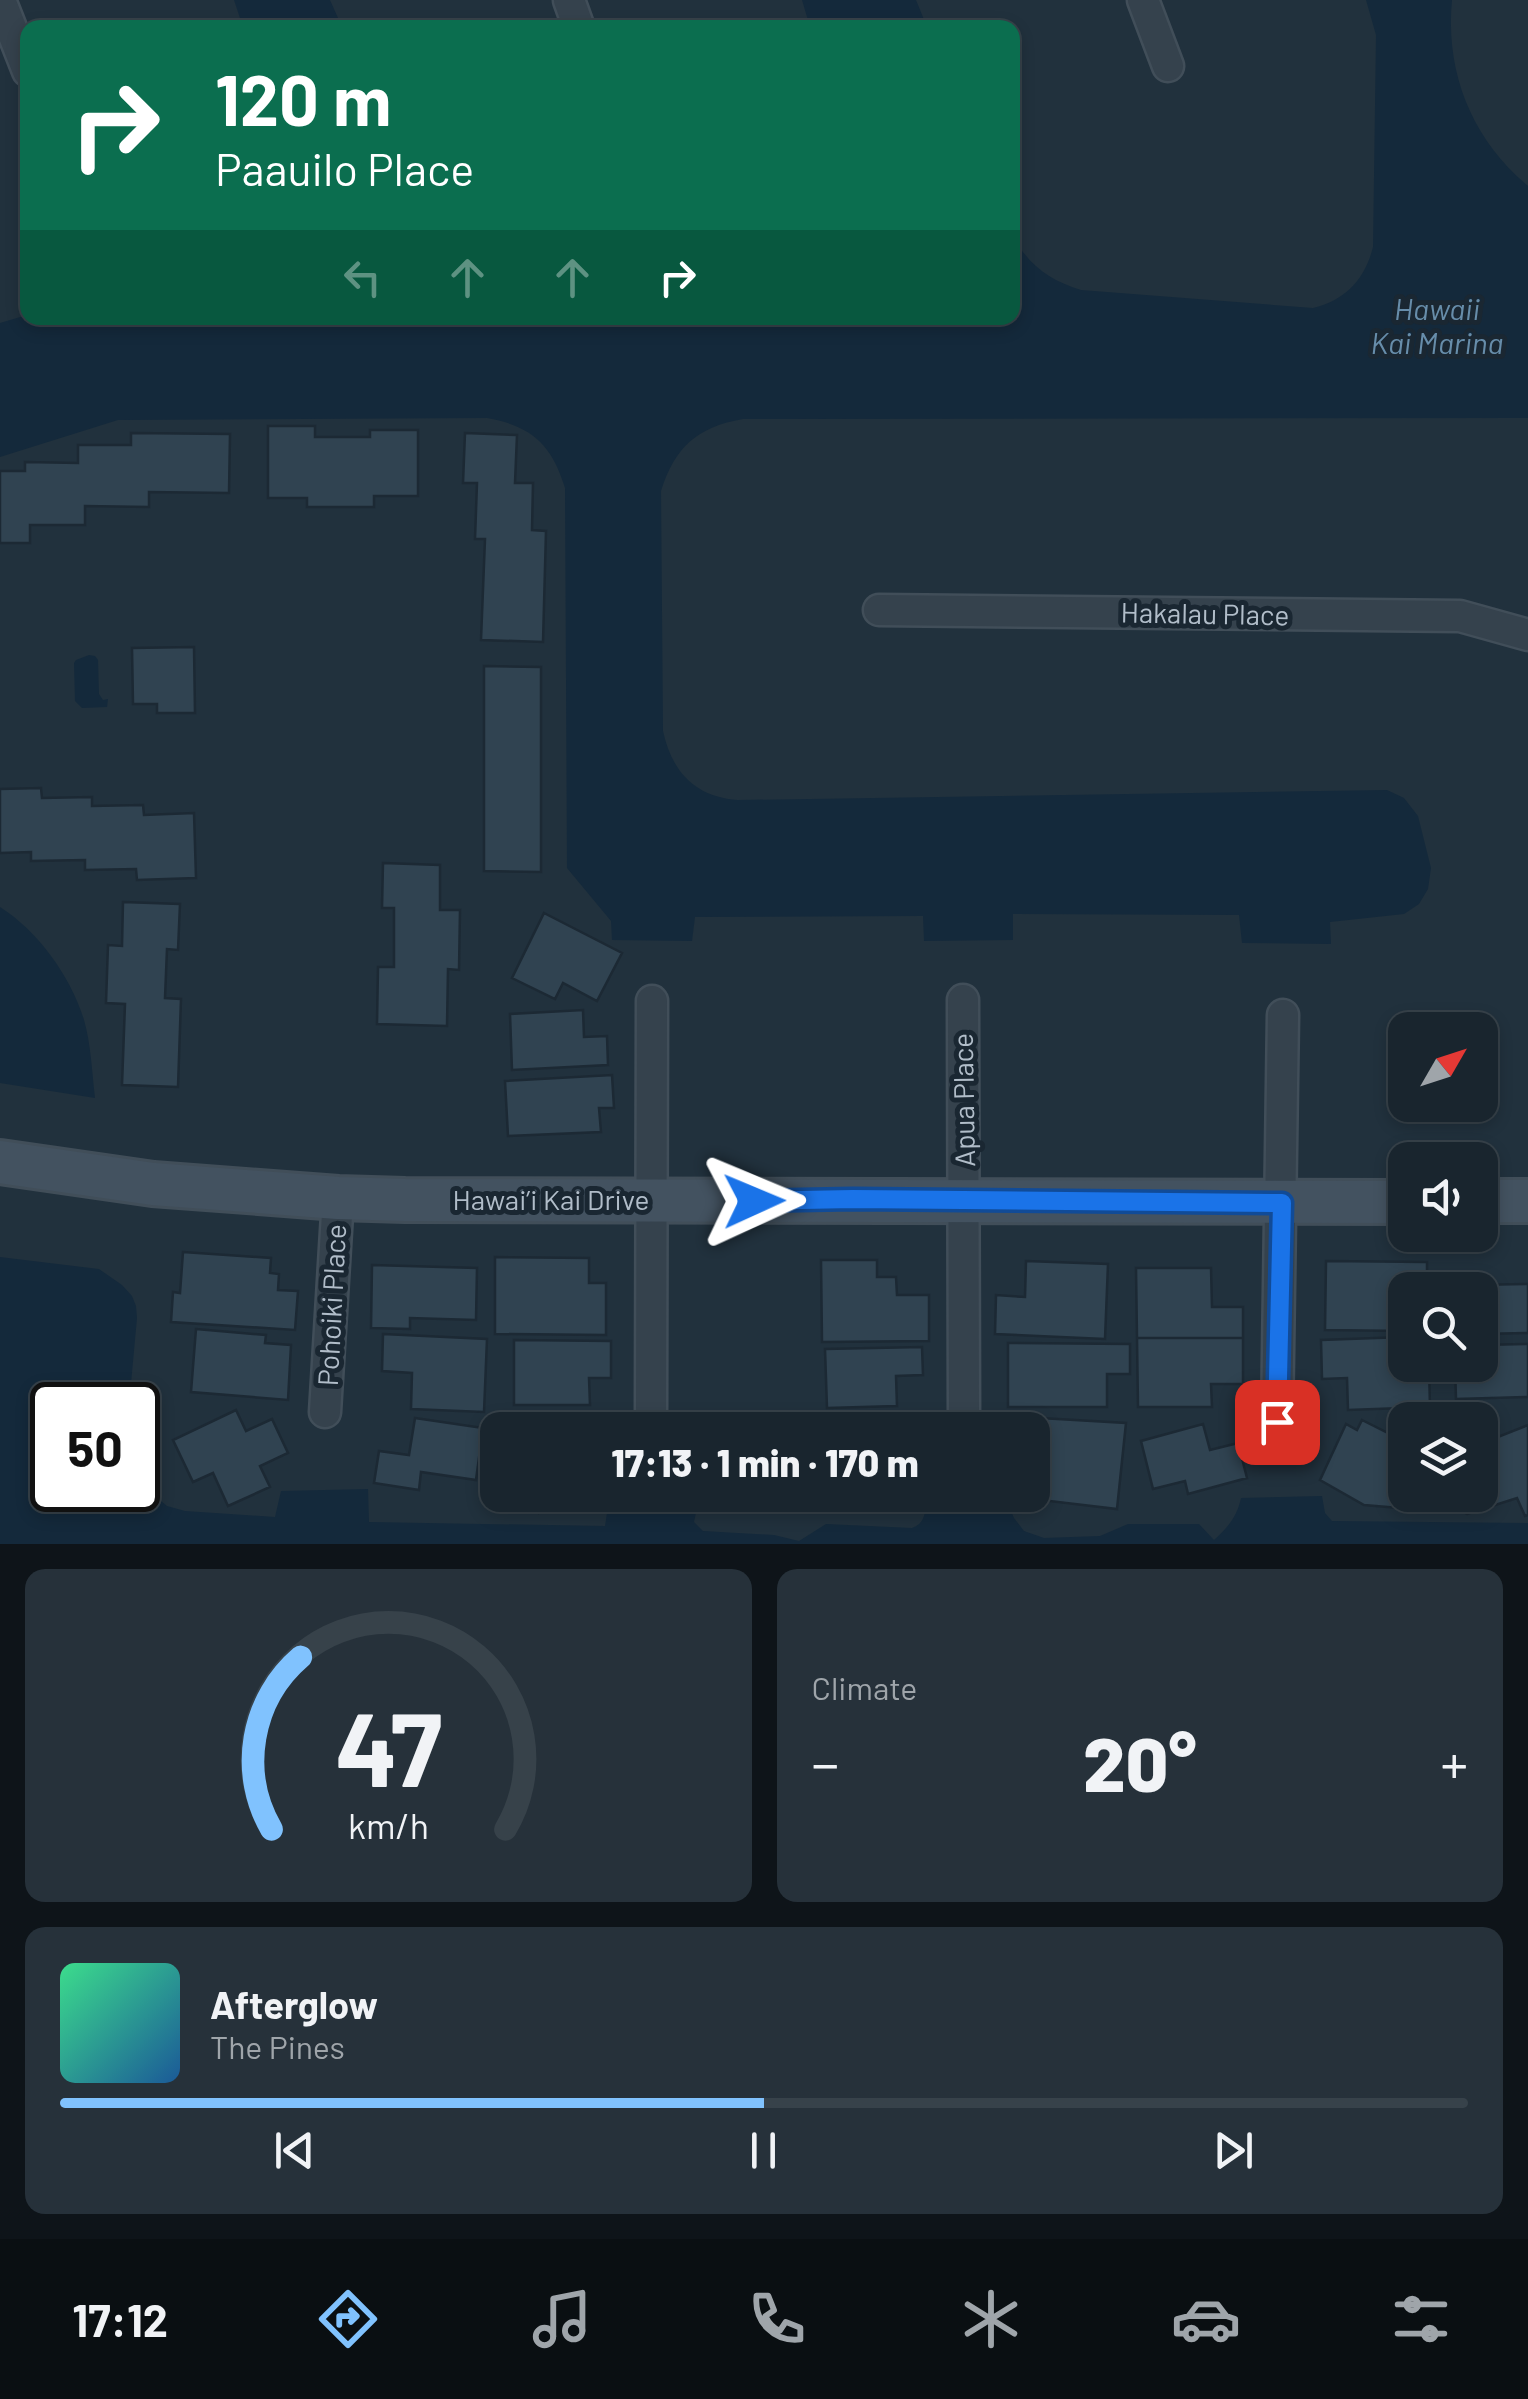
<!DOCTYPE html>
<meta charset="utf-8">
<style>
:root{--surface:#19252e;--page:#26313a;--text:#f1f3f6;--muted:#9fa5aa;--line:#37424a;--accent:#80c2fe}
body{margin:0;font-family:Barlow,sans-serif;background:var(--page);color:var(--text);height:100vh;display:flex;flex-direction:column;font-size:38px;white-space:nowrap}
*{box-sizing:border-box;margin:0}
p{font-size:32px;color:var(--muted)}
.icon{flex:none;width:55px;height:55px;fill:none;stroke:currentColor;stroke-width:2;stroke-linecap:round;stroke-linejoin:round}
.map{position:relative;height:1544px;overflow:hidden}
.details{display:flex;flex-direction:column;gap:25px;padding:25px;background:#0e1419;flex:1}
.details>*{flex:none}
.guide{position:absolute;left:20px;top:20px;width:1000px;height:305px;border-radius:20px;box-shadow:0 5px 15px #0003,0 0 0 2px var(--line);background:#0b6e4f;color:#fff;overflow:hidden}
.needle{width:65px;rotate:51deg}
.buttons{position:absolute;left:1388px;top:1012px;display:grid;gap:20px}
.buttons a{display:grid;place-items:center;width:110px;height:110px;border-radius:20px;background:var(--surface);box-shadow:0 5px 15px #0003,0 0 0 2px var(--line);font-size:50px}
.speed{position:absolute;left:30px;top:1382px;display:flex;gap:20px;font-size:50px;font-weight:700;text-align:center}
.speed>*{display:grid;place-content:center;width:130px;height:130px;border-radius:50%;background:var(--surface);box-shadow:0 5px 15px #0003,0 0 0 2px var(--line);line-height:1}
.speed .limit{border:5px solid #111;border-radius:15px;background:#fff;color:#111}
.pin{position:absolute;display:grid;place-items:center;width:85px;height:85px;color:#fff;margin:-42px;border-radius:20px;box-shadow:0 5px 15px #0006}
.me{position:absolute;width:110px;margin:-55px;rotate:89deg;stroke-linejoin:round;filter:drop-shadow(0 0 8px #0008)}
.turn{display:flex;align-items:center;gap:35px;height:210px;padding:0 30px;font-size:45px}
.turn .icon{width:130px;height:130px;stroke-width:2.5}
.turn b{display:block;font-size:70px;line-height:85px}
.lanes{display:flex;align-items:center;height:95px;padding:0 30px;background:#0003;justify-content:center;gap:50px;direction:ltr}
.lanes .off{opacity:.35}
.big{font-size:75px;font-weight:800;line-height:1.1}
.details .widget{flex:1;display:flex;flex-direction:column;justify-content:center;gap:15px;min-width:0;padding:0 35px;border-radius:20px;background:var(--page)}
.details .dial{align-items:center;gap:0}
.dial svg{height:260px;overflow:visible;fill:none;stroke:var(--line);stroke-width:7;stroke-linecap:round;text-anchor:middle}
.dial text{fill:var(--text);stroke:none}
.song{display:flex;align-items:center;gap:30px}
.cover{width:120px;height:120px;border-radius:15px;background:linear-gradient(135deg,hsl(150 70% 55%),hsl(210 70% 35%))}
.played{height:10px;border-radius:5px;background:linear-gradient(90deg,var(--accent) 50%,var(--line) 50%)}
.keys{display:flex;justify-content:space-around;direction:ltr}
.heat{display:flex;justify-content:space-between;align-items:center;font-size:55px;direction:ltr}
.details .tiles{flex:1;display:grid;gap:25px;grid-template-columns:1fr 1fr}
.widget:last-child{grid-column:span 2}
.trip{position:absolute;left:480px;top:1412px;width:570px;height:100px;border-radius:20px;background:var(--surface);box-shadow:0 5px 15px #0003,0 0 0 2px var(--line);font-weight:800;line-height:100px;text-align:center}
.tab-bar{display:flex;height:160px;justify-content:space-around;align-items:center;background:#0a0f12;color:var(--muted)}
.tab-bar .icon{width:70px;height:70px}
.tab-bar .active{color:var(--accent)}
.tab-bar b{font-size:45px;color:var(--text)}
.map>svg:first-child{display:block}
</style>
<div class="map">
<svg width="1528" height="1544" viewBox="0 0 1528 1544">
<rect width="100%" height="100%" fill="#21313d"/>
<!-- water -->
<path fill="#14293b" d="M234 0H330L342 27H243Z
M802 0H916L927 27H810Z
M1366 0H1452C1445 73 1472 139 1528 186V418L743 419C697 427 675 447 661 491L663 731C672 772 695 797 738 800L1387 790 1404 798 1418 816 1431 868 1428 889 1419 904 1404 914 1330 922 1331 944 1242 943 1239 915 1013 914V940L924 941 923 916 695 917 692 941 612 940 611 921 567 868 565 488C552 445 532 426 487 418L118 420 0 457V323L27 315 28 318H1012L1013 237C1030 266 1049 280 1081 290L1313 308C1346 300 1365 279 1373 247L1376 35Z
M89 655 95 656 98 660 99 694 103 700 108 699 107 707 82 708 75 701 74 663 76 660Z
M0 907C38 931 71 977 84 1020 91 1044 92 1073 95 1098L0 1083Z
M0 1257 99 1269 122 1285 132 1296 136 1306 137 1318 129 1405H52V1490H138V1482L167 1506 185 1511 275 1517 281 1491 368 1489 369 1522 605 1526 609 1500 699 1499 694 1522 703 1531 774 1535 799 1541 826 1524 912 1528C925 1523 925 1514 926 1501L1008 1504 1014 1518 1024 1531 1044 1538 1100 1536 1128 1524H1199L1214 1540C1228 1527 1237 1517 1241 1498L1322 1496 1325 1513 1332 1521 1528 1523V1544H0Z"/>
<!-- building -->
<path fill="#304351" stroke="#1c2934" stroke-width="2.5" d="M268 426H315V437H370V430H418V496H374V507H307V498H268Z
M131 433 230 434 229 493 149 492V507L85 506V525H30V543H0V471H25V462L78 463V445H131Z
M465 433 517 435 515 483H533L532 530 546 531 543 642 481 640 485 539H475L477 483H463Z
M194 647 195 713H157V704H133L132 648Z
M484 666 541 667V872L484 871Z
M41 788 42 798 92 797V806L143 805 144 815 194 813 196 878 137 880 136 869 85 870V860L31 861V852L0 853V789Z
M383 863 440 865V910H460L459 970 448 969 447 1026 377 1024 378 967H394V908H382Z
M123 902 180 904 178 950 167 949 165 998 181 999 178 1087 122 1085 125 1004 106 1003 108 945 122 946Z
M544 913 622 953 597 1001 563 983 555 999 512 978Z
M583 1010 584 1037 607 1036 608 1065 512 1070 510 1014Z
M612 1075 614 1108H599L601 1132 508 1136 505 1081Z
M183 1252 271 1258 270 1273 279 1274 278 1290 298 1291 295 1330 171 1322 173 1292 180 1293Z
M495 1257 589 1258V1283H606V1335L495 1334Z
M821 1260H877V1277H896L897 1295H929V1341L822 1342Z
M1026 1261 1108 1264 1105 1339 995 1334 996 1295 1025 1297Z
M1326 1261 1427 1262V1290H1405V1331L1325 1330Z
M372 1265 477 1268 476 1320 410 1318V1329L371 1328Z
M1136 1268H1211L1212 1307H1243V1338H1137Z
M1528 1284V1333L1480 1334V1290H1472V1285Z
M196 1329 266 1335 265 1343 291 1345 288 1400 191 1392Z
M383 1334 487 1339 484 1412 411 1409 412 1373 382 1371Z
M1404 1337 1405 1368 1429 1367 1430 1407 1348 1410 1347 1378 1322 1379 1321 1340Z
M1137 1338H1243V1384H1211L1212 1407H1138Z
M514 1340 611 1341V1378H589L590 1405H514Z
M1008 1343 1130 1344V1374H1107V1407H1008Z
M1528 1344V1397L1456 1399 1455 1365H1480V1345Z
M922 1347 923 1375 896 1376 897 1406 827 1408 825 1349Z
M236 1410 246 1431 272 1419 288 1453 260 1466 270 1487 228 1506 213 1473 193 1482 173 1440Z
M1023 1417 1126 1423 1117 1509 1041 1500V1470H1032V1430H1022Z
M415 1418 483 1428 476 1480 421 1472 419 1490 374 1483 379 1451 409 1455Z
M1362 1420 1404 1441 1405 1439V1495H1435V1511L1364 1505 1320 1480 1346 1424 1357 1430Z
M914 1421V1430H821L820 1423Z
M1203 1424 1210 1450 1238 1443 1247 1478 1188 1494 1185 1481 1153 1489 1141 1441Z
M1528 1425V1515L1525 1516 1517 1498 1467 1514 1449 1505 1450 1495H1480V1444Z
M533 1495H589L539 1513Z
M842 1495H908V1498L842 1499Z"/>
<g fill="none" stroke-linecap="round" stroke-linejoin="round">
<defs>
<path id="street" d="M0 0 28 71
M569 0 579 28
M1143 0 1168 66
M879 610 1460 616 1528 635
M963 1000 964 1423
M325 1412 338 1198
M651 1418 652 1001
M1277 1422 1283 1015"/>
<path id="secondary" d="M0 1162 153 1184 338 1198 405 1200 1405 1202
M1480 1201H1528"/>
</defs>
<!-- street casing -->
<use href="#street" stroke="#414e59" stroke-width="35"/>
<!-- secondary casing -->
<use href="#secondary" stroke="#414e59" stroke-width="48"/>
<!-- street -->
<use href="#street" stroke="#35424d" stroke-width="30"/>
<!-- secondary -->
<use href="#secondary" stroke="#435260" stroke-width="42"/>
</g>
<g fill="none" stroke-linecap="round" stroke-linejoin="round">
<defs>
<path id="route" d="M754 1201 853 1199 1282 1203 1277 1422"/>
</defs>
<!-- route casing -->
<use href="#route" stroke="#114b97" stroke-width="25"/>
<!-- route -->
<use href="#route" stroke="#1a73e8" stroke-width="18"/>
</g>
<g text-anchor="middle" stroke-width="10" stroke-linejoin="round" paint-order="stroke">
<!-- street labels -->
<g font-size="28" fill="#b1bdc9" stroke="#1a2732">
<text transform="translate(1205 614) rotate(1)" y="10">Hakalau Place</text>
<text transform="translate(964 1100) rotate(-91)" y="10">Apua Place</text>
<text x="551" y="1210">Hawai’i Kai Drive</text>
<text transform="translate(332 1305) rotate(-87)" y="10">Pohoiki Place</text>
</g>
<!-- water labels -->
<g font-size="30" font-style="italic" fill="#678daa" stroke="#1a2732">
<text x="1437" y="320">Hawaii<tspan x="1437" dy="34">Kai Marina</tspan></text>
</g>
</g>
</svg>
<div class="buttons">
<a><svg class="needle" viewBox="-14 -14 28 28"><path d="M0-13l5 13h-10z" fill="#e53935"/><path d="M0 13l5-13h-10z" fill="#9fa5aa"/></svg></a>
<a><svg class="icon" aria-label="sound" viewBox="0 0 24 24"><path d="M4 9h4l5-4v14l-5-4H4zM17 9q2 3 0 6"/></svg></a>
<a><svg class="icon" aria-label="search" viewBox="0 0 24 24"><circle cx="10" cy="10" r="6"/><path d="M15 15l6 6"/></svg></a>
<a><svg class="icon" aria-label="layers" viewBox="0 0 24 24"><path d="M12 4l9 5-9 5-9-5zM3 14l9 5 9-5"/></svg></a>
</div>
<div class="speed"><div class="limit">50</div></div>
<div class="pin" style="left:1277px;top:1422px;background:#d93025"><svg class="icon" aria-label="arrive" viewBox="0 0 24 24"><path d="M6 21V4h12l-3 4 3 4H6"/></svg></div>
<svg class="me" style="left:754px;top:1201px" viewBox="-20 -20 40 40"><path d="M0-17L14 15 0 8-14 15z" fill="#1a73e8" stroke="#fff" stroke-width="4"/></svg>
<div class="trip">17:13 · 1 min · 170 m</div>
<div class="guide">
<div class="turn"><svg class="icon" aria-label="right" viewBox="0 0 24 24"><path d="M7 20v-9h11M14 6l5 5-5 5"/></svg><div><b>120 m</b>Paauilo Place</div></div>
<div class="lanes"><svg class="icon off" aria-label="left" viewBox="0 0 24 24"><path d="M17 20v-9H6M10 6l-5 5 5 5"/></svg><svg class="icon off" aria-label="ahead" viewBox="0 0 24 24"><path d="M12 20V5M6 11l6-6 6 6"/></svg><svg class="icon off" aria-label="ahead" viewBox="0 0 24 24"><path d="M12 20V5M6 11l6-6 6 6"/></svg><svg class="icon" aria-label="right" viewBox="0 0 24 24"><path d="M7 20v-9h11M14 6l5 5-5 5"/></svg></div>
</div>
</div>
<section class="details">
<div class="tiles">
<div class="widget dial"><svg viewBox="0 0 100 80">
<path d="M14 69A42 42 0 1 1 86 69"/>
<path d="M14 69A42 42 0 0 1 23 16" stroke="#80c2fe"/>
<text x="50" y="56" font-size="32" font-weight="700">47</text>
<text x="50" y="72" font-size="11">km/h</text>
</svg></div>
<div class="widget"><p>Climate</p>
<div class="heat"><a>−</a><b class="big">20°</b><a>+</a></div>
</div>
<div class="widget">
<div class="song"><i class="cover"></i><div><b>Afterglow</b><p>The Pines</p></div></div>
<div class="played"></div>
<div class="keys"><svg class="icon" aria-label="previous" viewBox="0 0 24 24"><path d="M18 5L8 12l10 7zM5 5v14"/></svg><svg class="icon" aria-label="pause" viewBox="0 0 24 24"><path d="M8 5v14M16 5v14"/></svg><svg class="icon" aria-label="next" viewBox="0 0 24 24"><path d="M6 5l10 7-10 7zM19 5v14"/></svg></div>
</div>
</div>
</section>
<nav class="tab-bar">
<b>17:12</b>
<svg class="icon active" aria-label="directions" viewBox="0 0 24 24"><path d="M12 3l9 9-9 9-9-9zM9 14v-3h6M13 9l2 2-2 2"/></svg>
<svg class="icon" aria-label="music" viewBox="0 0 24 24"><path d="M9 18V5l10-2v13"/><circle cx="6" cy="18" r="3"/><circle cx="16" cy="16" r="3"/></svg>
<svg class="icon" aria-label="phone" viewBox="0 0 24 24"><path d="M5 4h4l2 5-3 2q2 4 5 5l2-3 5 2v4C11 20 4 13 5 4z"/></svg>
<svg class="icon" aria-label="climate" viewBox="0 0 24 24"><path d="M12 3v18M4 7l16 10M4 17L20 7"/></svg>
<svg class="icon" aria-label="car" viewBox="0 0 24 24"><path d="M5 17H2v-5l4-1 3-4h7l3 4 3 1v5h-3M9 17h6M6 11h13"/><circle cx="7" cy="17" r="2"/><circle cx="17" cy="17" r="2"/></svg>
<svg class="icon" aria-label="filters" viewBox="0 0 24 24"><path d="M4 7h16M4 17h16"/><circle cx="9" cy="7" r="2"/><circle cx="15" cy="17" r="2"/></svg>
</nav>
